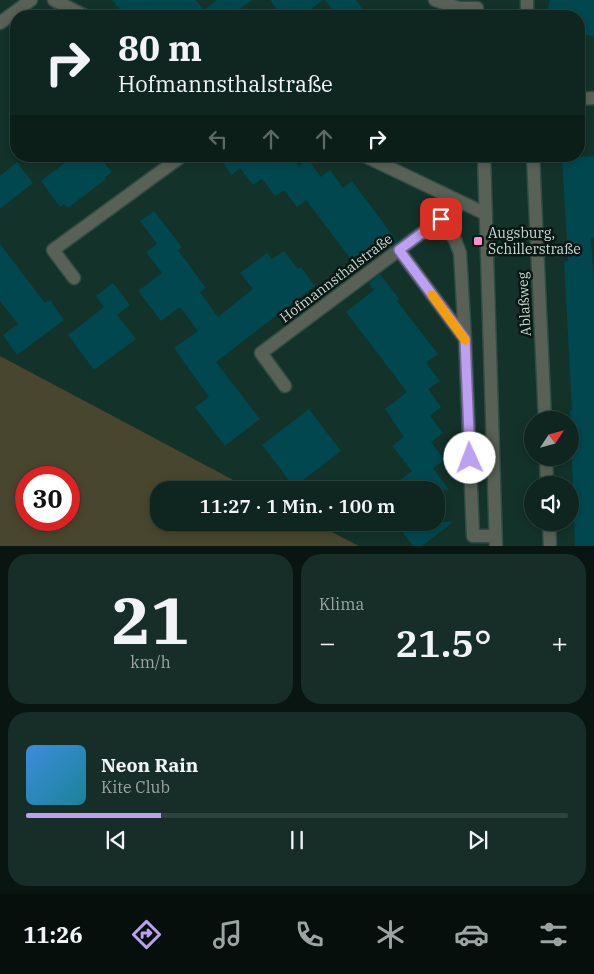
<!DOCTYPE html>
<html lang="de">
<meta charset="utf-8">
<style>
:root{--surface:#0e261f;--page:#172e28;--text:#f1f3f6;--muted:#9ba5a4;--line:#2e433d;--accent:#bca0f2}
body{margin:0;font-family:"IBM Plex Serif",serif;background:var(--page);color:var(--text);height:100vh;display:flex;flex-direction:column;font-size:19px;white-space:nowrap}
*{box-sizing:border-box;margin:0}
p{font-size:16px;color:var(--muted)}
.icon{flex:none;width:28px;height:28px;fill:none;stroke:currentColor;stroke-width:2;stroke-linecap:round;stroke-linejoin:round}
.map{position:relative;height:546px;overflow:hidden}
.side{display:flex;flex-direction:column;gap:8px;padding:8px;background:#081511;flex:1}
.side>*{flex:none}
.guide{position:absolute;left:10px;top:10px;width:575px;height:152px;border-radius:20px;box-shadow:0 2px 8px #0003,0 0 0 1px var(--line);background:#0e261f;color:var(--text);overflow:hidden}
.needle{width:32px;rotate:54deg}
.controls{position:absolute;left:524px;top:411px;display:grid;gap:10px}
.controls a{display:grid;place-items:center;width:55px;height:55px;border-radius:50%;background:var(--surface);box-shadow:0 2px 8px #0003,0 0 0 1px var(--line);font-size:25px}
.speed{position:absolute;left:15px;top:466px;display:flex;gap:10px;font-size:25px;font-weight:700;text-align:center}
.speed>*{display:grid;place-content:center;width:65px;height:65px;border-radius:50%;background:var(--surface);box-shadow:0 2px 8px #0003,0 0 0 1px var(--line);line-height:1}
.speed .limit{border:8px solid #d22;background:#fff;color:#111}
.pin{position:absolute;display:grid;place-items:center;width:42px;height:42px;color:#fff;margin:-21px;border-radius:10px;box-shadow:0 2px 8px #0006}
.me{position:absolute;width:55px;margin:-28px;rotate:358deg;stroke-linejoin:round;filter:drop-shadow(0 0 4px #0008)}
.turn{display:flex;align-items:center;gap:18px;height:105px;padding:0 25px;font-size:22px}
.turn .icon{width:65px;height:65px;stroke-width:2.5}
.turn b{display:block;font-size:35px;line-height:42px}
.lanes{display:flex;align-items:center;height:48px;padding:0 25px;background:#0003;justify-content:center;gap:25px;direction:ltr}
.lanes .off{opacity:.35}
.big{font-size:38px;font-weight:600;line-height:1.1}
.side .tile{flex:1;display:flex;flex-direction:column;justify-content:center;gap:8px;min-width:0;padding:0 18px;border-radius:20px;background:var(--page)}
.side .dial{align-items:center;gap:0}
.dial b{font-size:65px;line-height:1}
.song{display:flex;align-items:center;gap:15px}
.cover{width:60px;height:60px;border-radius:8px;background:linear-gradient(135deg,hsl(210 70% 55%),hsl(190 70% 35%))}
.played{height:5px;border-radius:2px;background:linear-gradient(90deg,var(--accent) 25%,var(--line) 25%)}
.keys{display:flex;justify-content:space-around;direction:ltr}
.heat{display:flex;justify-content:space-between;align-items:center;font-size:28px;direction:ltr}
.side .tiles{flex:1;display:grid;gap:8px;grid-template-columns:1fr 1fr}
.tile:last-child{grid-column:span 2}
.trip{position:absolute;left:150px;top:481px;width:295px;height:50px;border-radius:20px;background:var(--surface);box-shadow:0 2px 8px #0003,0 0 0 1px var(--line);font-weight:600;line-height:50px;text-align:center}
.dock{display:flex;height:80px;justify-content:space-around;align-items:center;background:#060f0c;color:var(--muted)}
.dock .icon{width:35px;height:35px}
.dock .current{color:var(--accent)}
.dock b{font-size:22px;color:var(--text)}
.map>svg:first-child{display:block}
</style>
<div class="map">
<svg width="594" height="547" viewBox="0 0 594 547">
<rect width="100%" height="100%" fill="#133229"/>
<!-- green -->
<path fill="#48462e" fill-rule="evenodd" d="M0 356 252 490H159V522L314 523 359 546H0ZM26 478H69V520H26Z"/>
<!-- building -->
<path fill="#00474f" d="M112 0H196L204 10 217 0H252L230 16H125Z
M270 0H323L302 16H282Z
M325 0H356L368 16H337Z
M550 0H594V37L579 33V16H546Z
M74 156H99L112 172 105 177 106 179 68 208 64 204 60 207 41 181Z
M218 156H292L299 166 308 159 321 177 330 170 343 188 352 181 397 241 359 270 306 200 297 207 284 190 275 196 262 179 253 185 240 168 232 175Z
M594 156V238H591L594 287V547H575L570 410H572L564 262 568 261 562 158Z
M17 162 33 183 0 209V176Z
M154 211 182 247 178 250 206 288 200 292 218 317 253 289 240 273 267 253 272 259 284 251 298 269 301 267 315 286 216 362 260 419 225 446 195 407 209 397 174 348 198 331 180 307 161 321 138 291 162 273 146 252 157 244 140 221Z
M0 244 45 303 50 300 64 320 17 355 3 335 18 324 0 301Z
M380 274 399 299 397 301 438 354 426 363 440 381 428 389 441 407 430 416 443 433 431 442 445 460 433 468 449 490H407L400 480 412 471 392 446 404 437 385 409 407 392 346 312 374 290 369 283Z
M113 283 130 305 117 315 136 339 94 370 68 335 104 307 96 296Z
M309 409 341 451 294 487 262 445Z
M417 522H453L421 547H414L403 533Z"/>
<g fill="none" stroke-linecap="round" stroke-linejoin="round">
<defs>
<path id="street" d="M54 0 85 16
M435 0 459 8H477
M527 0V16
M0 23 31 0
M579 99 594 98
M365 156 486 214
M484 156 496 547
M533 156 545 420
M441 219 455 240 460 253 465 339
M399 250 465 339 473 536H495
M74 278 53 250 182 156
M285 386 261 353 462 203
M546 458 547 485
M549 522 550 547"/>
</defs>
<!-- street casing -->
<use href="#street" stroke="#304d44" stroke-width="15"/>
<!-- street -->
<use href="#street" stroke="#596157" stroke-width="12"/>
</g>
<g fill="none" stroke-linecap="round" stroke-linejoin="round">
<defs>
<path id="route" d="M441 219 399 250 465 339 470 458"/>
</defs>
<!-- route casing -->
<use href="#route" stroke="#7a689d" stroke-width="12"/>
<!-- route -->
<use href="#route" stroke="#bca0f2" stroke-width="9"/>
<!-- slow -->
<path stroke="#f59e0b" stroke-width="9" d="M432 295 465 340"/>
</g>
<!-- markers -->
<rect fill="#f690d0" stroke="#0a1713" stroke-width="2" x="473" y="236" width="10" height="10" rx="2.5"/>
<g text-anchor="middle" stroke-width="5" stroke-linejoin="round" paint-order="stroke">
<!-- poi labels -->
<g font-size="14" fill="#c8d9d4" stroke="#0a1713" text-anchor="start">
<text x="488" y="238">Augsburg,<tspan x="488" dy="16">Schillerstraße</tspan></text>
</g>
<!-- street labels -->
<g font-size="14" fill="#c8d9d4" stroke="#0a1713">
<text transform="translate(336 278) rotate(-37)" y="5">Hofmannsthalstraße</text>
<text transform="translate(524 304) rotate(-93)" y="5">Ablaßweg</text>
</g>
</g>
</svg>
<div class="controls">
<a><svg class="needle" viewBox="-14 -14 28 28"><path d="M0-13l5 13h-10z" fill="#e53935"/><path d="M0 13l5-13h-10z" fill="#9ba5a4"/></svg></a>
<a><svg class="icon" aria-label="sound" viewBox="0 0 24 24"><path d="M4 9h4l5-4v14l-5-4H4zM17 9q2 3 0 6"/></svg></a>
</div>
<div class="speed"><div class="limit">30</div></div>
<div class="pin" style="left:441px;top:219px;background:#d93025"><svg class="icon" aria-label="arrive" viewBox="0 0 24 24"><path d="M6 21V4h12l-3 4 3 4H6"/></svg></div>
<svg class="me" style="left:470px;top:458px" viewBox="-20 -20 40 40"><circle r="19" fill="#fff"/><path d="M0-13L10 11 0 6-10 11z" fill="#bca0f2"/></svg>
<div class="trip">11:27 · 1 Min. · 100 m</div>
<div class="guide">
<div class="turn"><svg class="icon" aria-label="right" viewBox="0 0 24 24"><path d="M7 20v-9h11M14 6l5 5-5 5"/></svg><div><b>80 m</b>Hofmannsthalstraße</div></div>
<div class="lanes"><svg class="icon off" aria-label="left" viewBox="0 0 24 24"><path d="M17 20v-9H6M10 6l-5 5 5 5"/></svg><svg class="icon off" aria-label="ahead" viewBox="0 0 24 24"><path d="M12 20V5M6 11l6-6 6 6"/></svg><svg class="icon off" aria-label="ahead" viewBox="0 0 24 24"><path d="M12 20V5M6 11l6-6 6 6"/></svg><svg class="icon" aria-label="right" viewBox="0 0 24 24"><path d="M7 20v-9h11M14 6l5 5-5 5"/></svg></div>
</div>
</div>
<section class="side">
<div class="tiles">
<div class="tile dial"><b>21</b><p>km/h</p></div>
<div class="tile"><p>Klima</p>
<div class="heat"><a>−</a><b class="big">21.5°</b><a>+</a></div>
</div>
<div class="tile">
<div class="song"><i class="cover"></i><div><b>Neon Rain</b><p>Kite Club</p></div></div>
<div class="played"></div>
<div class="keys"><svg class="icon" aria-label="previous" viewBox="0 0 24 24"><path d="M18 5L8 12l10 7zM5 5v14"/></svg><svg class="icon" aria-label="pause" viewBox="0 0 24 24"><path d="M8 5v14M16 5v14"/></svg><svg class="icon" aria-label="next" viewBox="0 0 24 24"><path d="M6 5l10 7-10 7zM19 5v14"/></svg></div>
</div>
</div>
</section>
<nav class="dock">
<b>11:26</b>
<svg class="icon current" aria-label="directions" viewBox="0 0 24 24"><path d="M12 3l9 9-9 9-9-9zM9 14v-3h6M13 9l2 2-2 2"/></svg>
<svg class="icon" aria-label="music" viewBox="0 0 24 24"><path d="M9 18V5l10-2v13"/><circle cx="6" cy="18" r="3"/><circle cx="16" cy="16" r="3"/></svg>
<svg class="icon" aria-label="phone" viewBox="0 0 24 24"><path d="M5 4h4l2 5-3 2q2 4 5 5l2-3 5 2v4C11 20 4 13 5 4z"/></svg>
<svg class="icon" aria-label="climate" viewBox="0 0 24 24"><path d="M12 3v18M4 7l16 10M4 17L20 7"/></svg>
<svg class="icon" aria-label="car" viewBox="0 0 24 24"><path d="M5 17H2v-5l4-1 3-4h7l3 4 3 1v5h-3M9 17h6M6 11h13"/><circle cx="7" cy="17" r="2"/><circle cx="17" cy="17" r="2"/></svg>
<svg class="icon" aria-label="filters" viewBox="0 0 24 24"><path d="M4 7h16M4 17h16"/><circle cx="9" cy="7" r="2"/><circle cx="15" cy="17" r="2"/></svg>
</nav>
